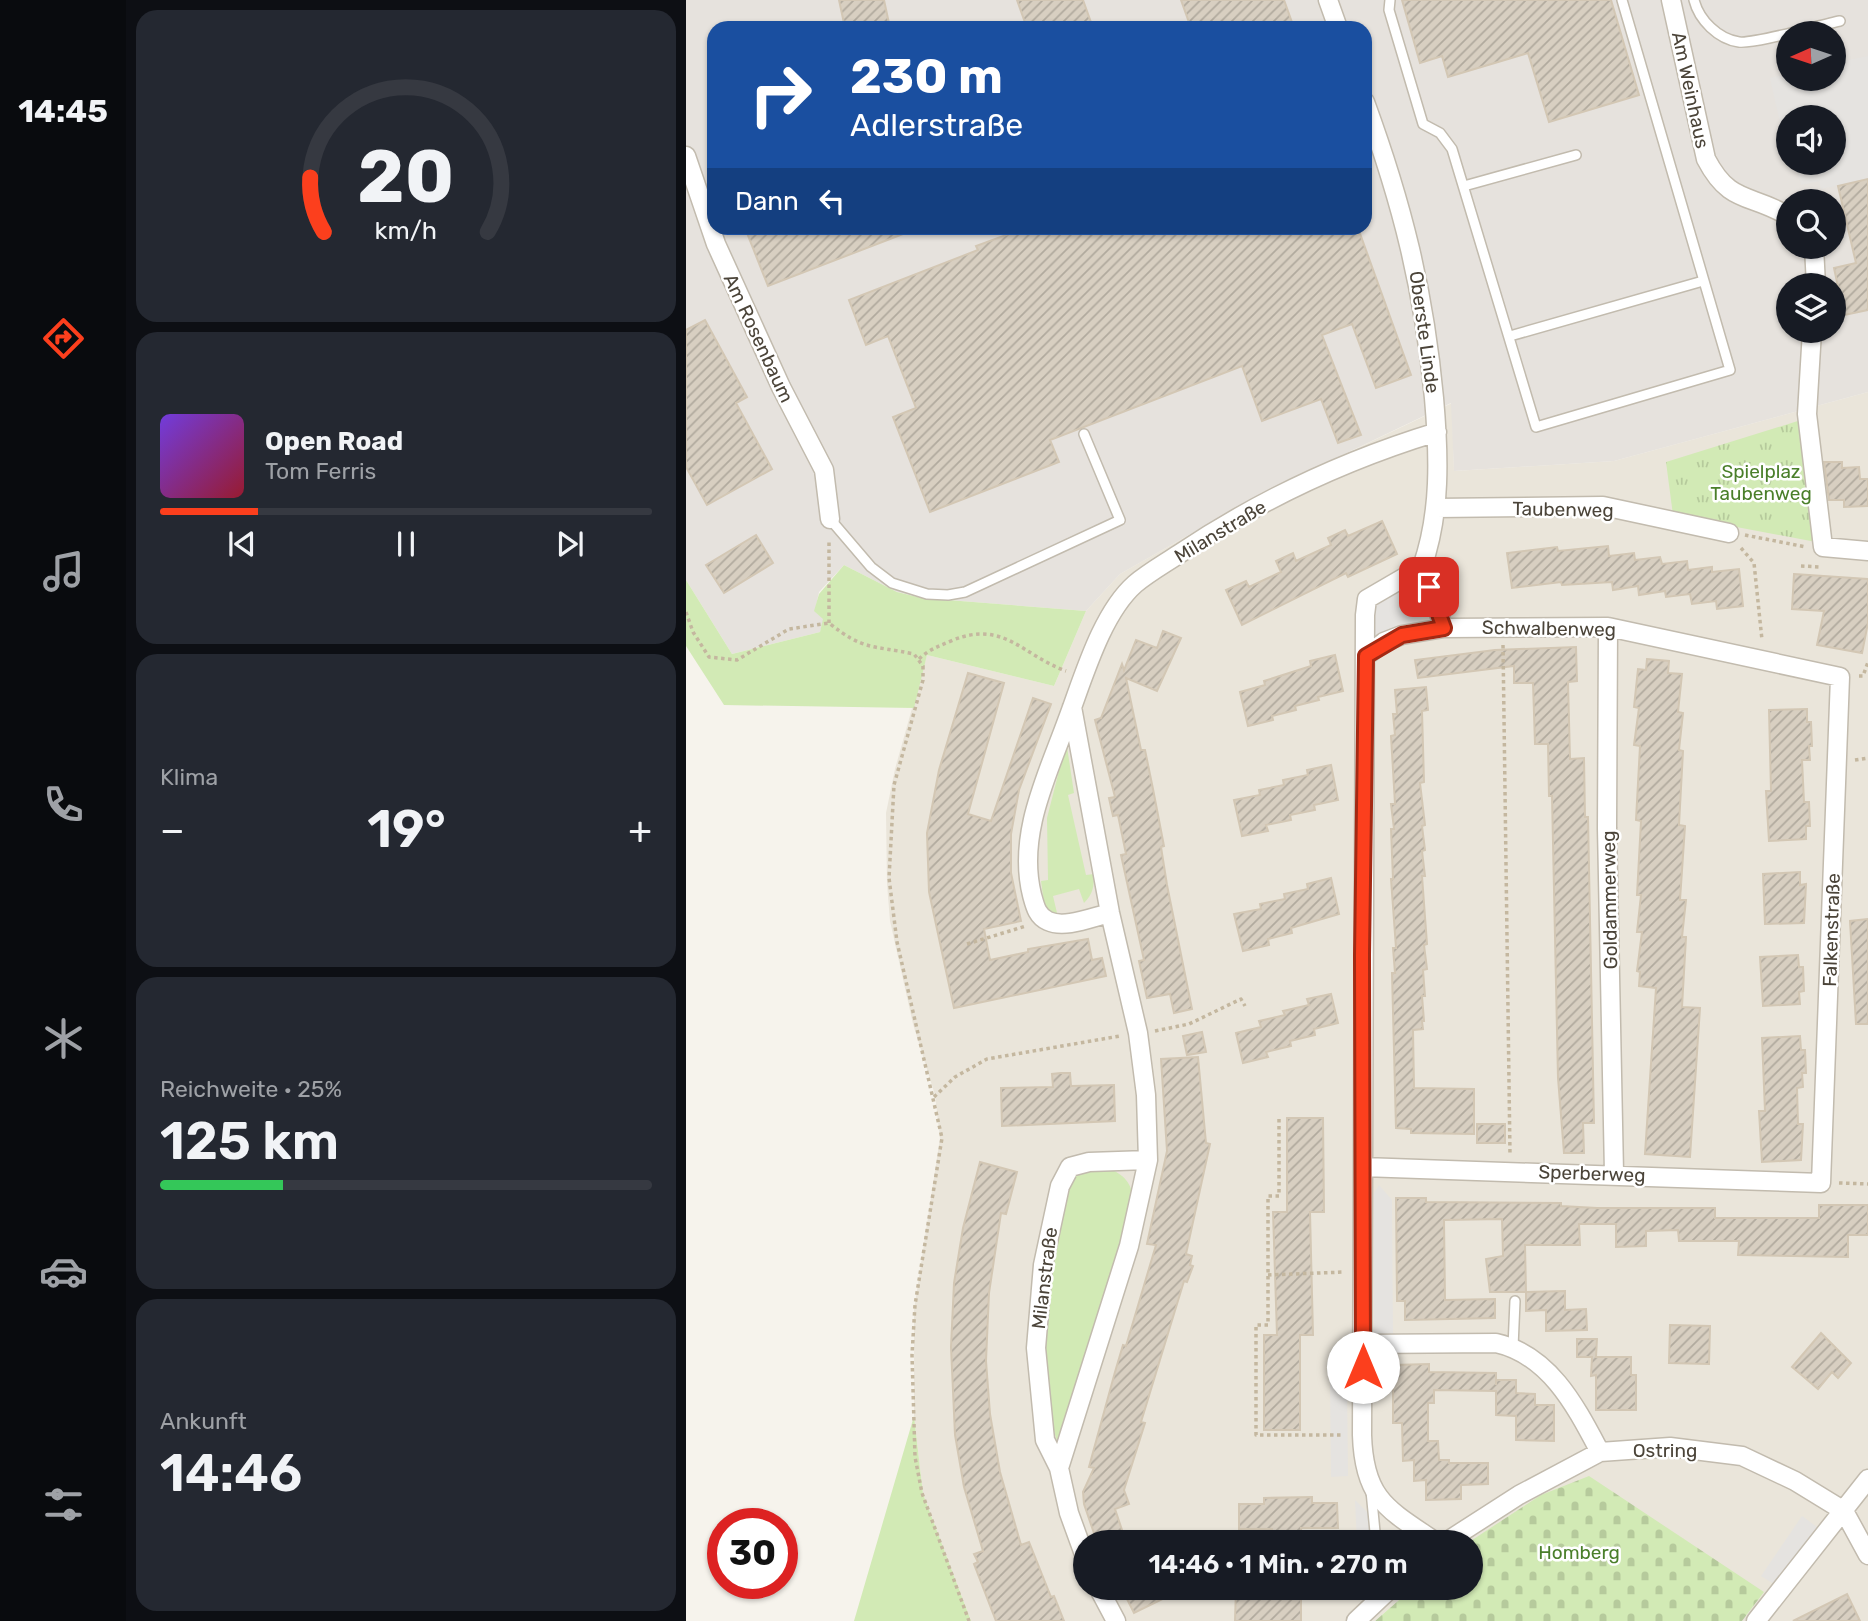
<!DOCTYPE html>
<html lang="de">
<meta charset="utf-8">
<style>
:root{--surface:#171b24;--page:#242831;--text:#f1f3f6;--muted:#9ea1a6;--line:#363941;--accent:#fc3f1d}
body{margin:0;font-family:Rubik,sans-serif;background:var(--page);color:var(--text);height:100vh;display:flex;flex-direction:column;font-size:26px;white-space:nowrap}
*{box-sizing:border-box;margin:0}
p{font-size:23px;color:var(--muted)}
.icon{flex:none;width:38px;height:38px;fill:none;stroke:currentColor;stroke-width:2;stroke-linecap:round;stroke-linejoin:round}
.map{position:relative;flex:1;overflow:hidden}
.details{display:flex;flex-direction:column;gap:10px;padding:10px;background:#0d0f14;width:560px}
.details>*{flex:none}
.guide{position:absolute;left:21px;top:21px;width:665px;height:214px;border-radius:21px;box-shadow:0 2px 5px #0004;background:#1a4fa0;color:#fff;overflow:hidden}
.needle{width:46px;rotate:267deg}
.controls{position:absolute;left:1090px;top:21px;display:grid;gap:14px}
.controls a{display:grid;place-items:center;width:70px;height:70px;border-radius:50%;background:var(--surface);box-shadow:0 2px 5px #0004;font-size:35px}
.speed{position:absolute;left:21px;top:1508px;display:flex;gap:14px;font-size:35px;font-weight:700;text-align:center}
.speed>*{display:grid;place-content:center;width:91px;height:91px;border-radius:50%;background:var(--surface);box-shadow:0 2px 5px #0004;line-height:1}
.speed .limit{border:10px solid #d22;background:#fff;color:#111}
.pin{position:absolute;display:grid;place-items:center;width:60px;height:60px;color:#fff;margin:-30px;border-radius:14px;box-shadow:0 4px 10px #0006}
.me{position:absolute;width:77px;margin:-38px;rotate:0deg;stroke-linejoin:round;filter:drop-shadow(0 0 5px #0008)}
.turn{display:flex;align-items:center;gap:24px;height:147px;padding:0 28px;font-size:32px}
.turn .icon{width:91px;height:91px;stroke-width:2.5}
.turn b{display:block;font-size:49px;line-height:60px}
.then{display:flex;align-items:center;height:66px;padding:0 28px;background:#0003;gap:14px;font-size:26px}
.big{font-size:52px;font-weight:600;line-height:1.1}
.details .tile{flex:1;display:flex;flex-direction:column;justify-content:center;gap:10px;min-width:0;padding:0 24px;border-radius:21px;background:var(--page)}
.details .dial{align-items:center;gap:0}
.dial svg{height:182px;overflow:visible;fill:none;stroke:var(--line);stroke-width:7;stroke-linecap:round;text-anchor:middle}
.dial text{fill:var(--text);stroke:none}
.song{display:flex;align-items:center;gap:21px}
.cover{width:84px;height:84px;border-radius:10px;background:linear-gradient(135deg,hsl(260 70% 55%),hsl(350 70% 35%))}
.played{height:7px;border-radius:4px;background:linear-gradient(90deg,var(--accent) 20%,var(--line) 20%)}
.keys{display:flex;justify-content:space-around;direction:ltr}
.heat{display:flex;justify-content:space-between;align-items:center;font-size:38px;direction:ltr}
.charge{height:10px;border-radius:5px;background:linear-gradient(90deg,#34c759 25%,var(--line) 0)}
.trip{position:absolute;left:387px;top:1530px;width:410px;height:70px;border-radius:35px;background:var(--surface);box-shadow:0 2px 5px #0004;font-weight:600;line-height:70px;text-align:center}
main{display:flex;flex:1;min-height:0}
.menu{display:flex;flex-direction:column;width:126px;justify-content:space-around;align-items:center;background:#090b0e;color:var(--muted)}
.menu .icon{width:49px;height:49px}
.menu .on{color:var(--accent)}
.menu b{font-size:32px;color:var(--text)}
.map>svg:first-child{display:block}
</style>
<main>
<nav class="menu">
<b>14:45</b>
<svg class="icon on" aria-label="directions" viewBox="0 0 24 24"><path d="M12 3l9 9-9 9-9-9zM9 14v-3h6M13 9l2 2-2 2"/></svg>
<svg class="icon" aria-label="music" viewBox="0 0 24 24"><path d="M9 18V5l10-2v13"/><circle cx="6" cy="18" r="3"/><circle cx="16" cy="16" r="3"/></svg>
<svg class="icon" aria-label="phone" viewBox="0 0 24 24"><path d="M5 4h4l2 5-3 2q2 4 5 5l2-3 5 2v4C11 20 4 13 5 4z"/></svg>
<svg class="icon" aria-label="climate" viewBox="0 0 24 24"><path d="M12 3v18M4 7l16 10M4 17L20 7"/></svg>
<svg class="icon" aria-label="car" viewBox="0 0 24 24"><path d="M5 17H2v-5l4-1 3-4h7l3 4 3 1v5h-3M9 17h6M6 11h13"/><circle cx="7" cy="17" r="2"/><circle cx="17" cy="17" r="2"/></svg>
<svg class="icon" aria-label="filters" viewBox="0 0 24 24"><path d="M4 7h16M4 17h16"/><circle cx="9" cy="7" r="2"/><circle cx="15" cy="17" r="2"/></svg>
</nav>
<section class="details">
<div class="tile dial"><svg viewBox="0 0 100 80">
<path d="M14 69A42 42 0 1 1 86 69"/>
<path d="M14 69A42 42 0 0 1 8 45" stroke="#fc3f1d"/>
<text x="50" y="56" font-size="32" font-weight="700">20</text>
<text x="50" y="72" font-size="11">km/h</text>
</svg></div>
<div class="tile">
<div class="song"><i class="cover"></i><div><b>Open Road</b><p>Tom Ferris</p></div></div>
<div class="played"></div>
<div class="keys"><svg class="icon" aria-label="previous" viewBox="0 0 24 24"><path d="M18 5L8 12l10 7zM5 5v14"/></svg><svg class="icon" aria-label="pause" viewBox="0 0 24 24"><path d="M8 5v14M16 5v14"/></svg><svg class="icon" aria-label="next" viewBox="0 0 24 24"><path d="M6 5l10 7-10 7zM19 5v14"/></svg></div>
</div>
<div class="tile"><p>Klima</p>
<div class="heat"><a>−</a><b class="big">19°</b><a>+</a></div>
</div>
<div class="tile"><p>Reichweite · 25%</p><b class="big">125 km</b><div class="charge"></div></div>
<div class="tile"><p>Ankunft</p><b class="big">14:46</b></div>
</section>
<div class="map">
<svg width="1182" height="1621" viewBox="0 0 1182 1621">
<defs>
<pattern id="cemetery-stones" width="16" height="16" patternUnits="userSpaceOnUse" patternTransform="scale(1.75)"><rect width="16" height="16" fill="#d2eab5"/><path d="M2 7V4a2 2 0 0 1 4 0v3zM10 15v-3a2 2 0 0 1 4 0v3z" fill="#b6ca9c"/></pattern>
<pattern id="park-tufts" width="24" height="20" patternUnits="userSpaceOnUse" patternTransform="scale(1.75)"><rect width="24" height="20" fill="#d2eab5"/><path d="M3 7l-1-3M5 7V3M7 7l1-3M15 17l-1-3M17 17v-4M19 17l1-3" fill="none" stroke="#b6ca9c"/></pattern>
<pattern id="building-hatch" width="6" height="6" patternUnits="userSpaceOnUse" patternTransform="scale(1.75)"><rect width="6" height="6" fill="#d8cfc1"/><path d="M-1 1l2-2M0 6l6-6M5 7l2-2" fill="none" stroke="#b1aa9e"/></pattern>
</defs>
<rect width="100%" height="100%" fill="#f6f3ec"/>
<!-- residential -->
<path fill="#eae5da" d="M1182 392V1621H1056L1077 1592 827 1515 783 1542H399V1587H728L689 1621H285L237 1494 228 1416V1310L254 1138 249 1095 227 1024 204 921 201 884 200 813 209 769 241 655 368 686 400 611 434 574 573 495 766 403 768 471 928 461Z"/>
<!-- industrial -->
<path fill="#e6e2dd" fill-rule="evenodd" d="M0 0H1182V392L928 461 768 471 765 403 573 495 434 574 400 611 236 598 211 592 158 565 133 592 129 611 138 619 134 632 46 654 0 580ZM28 28H679V228H28ZM1102 33H1148V79H1102ZM1102 117H1148V163H1102ZM1102 201H1148V247H1102ZM1102 285H1148V331H1102Z"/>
<!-- grass -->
<path fill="#d2eab5" d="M158 565 211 592 236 598 400 611 368 686 241 655 228 708 38 705 0 646V580L46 654 134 632 137 619 128 611 133 594Z
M380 740 388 793 382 795 400 875 408 874C408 887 407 894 398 903L393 889 367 896 371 913H364L358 903 355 881 362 880 361 818 373 771 368 766Z
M419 1167C439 1174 447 1184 448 1205L372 1443C348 1381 362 1239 386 1177L394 1169Z
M228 1416 237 1494 285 1621H168Z"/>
<!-- cemetery -->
<path fill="url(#cemetery-stones)" d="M903 1476 1078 1592 1056 1621H689L728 1587H784L783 1542 855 1495Z"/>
<!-- park -->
<path fill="url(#park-tufts)" d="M1115 420 1130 542 987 515 980 462Z"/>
<!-- parking -->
<path fill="#e5e3e0" d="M1182 56V179L1135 189 1133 181 1115 185 1110 163H1148V117H1102V130L1096 131 1084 78 1102 74V79H1148V63Z
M726 583 734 586 740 610 732 625 691 640 682 637 684 604Z
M693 1185 706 1200 707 1335H688V1193Z
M644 1381H661L662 1476 645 1477Z
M669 1500 684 1515 687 1542H671Z
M1116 1516 1131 1527 1091 1586 1075 1576Z"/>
<!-- building -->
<path fill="url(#building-hatch)" stroke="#d3c7b4" stroke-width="2" d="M153 0H198L204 28H159Z
M331 0H397L407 28H341Z
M495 0H598L608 28H505Z
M716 0H925L953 95 863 122 842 53 762 77 756 56 734 63Z
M1182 179V310L1158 315 1148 268 1170 263 1152 186Z
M59 228H230V229L82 286Z
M339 228H672L725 375 690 388 666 324 636 335 675 435 652 443 635 399 576 421 556 366 364 440 373 462 244 512 207 417 230 408 202 336 180 345 163 300 292 250 290 246Z
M19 320 61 397 50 403 86 469 21 505 0 467V330Z
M1138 462H1156V468L1173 467 1174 479H1182V506L1158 507V500H1143Z
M696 521 711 554 662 577 660 573 556 625 540 590 560 581 563 587 595 572 590 561 607 553 610 561 645 545 642 538 659 530 662 536Z
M70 535 87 563 38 593 20 565Z
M922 546 923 556 948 553 949 560 974 557 976 564 1001 561 1002 570 1026 567V572L1053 569 1057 606 1031 609 1030 601 1006 604 1004 594 980 597 979 591 953 595 952 586 927 590 926 582 876 585 875 582 826 588 821 553 871 547 872 551Z
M1108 574 1182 579V623L1176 653 1131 645 1138 611 1106 609Z
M477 631 495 638 471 691 440 678 455 750H459L467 789 478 846 475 847 481 885 506 1009 488 1013 484 994 461 998 453 961 458 960 435 855 440 854 432 815 427 816 423 798 429 797 409 720 415 718 436 664 438 670 450 640 471 648Z
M890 647 891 681 882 682 884 759 898 758 899 817H902L908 1123H897L898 1153H878L872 1078 866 796H863L862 744H849L847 683H828V666L732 678 729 660 809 650Z
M649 655 657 691 632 697 633 700 609 706 610 710 586 716 587 720 562 726 554 692 579 685 578 681 625 666 624 661Z
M961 659 983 661 982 673 996 674 992 712 997 713 993 750 997 751 993 825 999 826 994 900H1000L996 937H1000L996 1007 1014 1008 1004 1157 959 1154 970 988 953 986 954 972 951 971 956 932H951L955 895H951L955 821 950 820 954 746 948 745 953 708 948 707 952 669 960 670Z
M282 673 318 683 282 814 305 821 347 698 365 704 333 790 325 834V873L335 921 298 929 304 960 342 952V949L402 939 406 960 416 958 420 976 268 1008 243 892 241 833 253 770Z
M740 687 742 710 736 711 738 782 734 783 739 825 736 826 739 850 736 851 739 876H736L741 944 738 945 741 969 737 970 739 996H736L738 1021H736L737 1029 727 1030 728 1088 788 1089V1134L725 1133V1129L710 1128 706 973H709L707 948H710L705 879H707L705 829H708L705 804H709L705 736 709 735 707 714H711L709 690Z
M1121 709V722H1125L1126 746H1123L1124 760H1116L1118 802H1123L1124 826H1120V839L1083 841 1080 791H1085L1083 710Z
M645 765 652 800 628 805 629 810 604 815 605 820 580 825 582 831 556 836 548 800 574 795 573 790 598 785 597 780 622 775 621 770Z
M1114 872V885L1120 884 1118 923 1079 924 1077 874Z
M645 878 653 914 605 928 606 933 582 939 583 945 557 951 548 914 575 909 574 904 599 899 598 894 622 889 621 884Z
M1182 919V1024H1170L1164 921Z
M1112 955 1113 967H1117L1118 991 1113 992 1114 1004 1077 1006 1074 957Z
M645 994 652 1023 628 1029 629 1035 604 1041 605 1046 580 1052 582 1057 557 1063 550 1033 575 1027 573 1021 599 1015 597 1011 623 1005 621 999Z
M516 1032 520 1052 501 1055 497 1036Z
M1114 1036 1115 1050H1119L1120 1073H1116L1117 1087 1111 1088 1112 1124H1117L1115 1160 1076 1162 1073 1111H1079L1076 1038Z
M512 1057 520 1143 524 1144 500 1254 506 1256 504 1265 507 1266 501 1282 498 1281 455 1422 459 1423 438 1490 443 1504 429 1509 440 1542H411L398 1504 397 1492 408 1468 403 1467 429 1372 437 1345 440 1346 470 1245 461 1244 481 1151 475 1059Z
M375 1073H384L385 1086 428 1085 429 1121 316 1126 315 1088 367 1087 366 1074Z
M601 1118H637L638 1212H624L627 1335H614V1430H578V1335H591L587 1212H601Z
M791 1124H819V1143H791Z
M294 1162 331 1172 320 1214 315 1213 303 1293 300 1361 304 1414 314 1472 335 1545 343 1542 365 1597 368 1596 378 1621H310L288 1564 292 1562 288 1554 297 1551 278 1487 269 1435 265 1347 268 1283 277 1228Z
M710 1198H740V1202L875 1203V1206L911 1208H1029V1218H1133V1205H1182V1235H1162V1257L1052 1255 1053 1241H993L992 1230 960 1231V1246L930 1247V1224H893L894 1245H839L840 1292 879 1291V1310L900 1309 901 1330 860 1331V1310L840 1311V1292H804L800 1259 817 1256 816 1219 758 1220 759 1300 809 1299V1318L719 1320V1301H711Z
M984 1325 1024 1326 1023 1364 983 1363Z
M1135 1333 1165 1363 1152 1378 1146 1372 1132 1389 1106 1367Z
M891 1339H911L910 1357H945V1375H950V1410H910V1375L905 1376 906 1357H891Z
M743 1364V1372L810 1373V1385V1380H830V1393L849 1394V1405H868V1441L830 1440V1416L810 1415V1391L748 1390V1403H742V1441H752L753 1460H763V1463H802V1484L775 1485V1499L740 1500V1480L728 1481V1460L717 1461 716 1423H707V1365Z
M626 1497V1503H651L652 1528H615L616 1542H586V1529H553V1504H578V1498Z
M435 1587H501L448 1613Z
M550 1587H615V1621H549Z
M1161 1594 1174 1621H1107Z"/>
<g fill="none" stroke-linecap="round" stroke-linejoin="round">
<defs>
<path id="lane" d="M704 0 703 10 737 124 754 133 766 149 850 427 1044 370 936 0
M1008 0C1013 20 1032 39 1053 42 1069 44 1134 25 1154 21
M778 186 890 155
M824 336 1017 281
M144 519 185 567 206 583 241 594 262 595 279 592 434 520 398 434
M827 1347 829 1301
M685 1491 690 1542"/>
<path id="street" d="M642 0 652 28
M985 0 1020 159C1044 205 1064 193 1102 216
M679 102C716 203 738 290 748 398 753 455 755 513 736 567
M0 156 30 244 95 387 138 470 144 519
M1128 247 1130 285
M1126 331 1121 414 1137 547 1182 551
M750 508 917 506 1043 533
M736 567 681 599 679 615 676 1435C678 1499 701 1509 750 1542
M736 567 758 628
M922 627 921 828 928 1173
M424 913C406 917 379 929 362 921 351 916 349 906 346 895 331 835 361 776 381 721 397 679 415 614 449 584 462 573 478 564 493 554 572 501 659 460 751 432
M677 1167 1135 1183 1154 677 922 627 758 628 716 635 698 642 680 656
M677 1344 810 1343C864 1355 890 1407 914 1452
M373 1468 443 1246 462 1160 460 1095 452 1033 424 913 386 707
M760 1542 833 1495 914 1452 984 1447 1056 1456 1109 1481 1158 1511 1182 1555
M399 1557 383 1513 373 1468 359 1440 350 1348 357 1265 374 1186 384 1167 403 1162 462 1160
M412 1587 430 1621
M670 1621 706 1587
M1070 1621 1182 1479"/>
</defs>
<!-- lane casing -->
<use href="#lane" stroke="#c2bbae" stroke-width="12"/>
<!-- street casing -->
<use href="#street" stroke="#c2bbae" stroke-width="21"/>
<!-- path -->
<path stroke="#c4b79f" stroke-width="3.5" stroke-dasharray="3.5 3.5" stroke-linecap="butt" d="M1059 535 1120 547
M1055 548 1068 563 1076 640
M1115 566 1134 567
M0 612 7 632 23 657 51 660 103 629 143 623C178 651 186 645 228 654L237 666V680L208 785 203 878 211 942 256 1138 229 1305 226 1355 229 1457 236 1493 283 1621
M143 623V541
M817 645 824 1155
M233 659C243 649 254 646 267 640 318 620 336 655 380 671
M1173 676H1177L1182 662
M1169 760 1182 758
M281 944 340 926
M469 1031 503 1024 555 999 559 1006
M248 1097 269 1077 301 1059 434 1036
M593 1119V1196H582V1325H570V1435H658
M1153 1183 1182 1184
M582 1275 658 1272"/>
<!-- lane -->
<use href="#lane" stroke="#fff" stroke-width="9"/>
<!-- street -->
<use href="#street" stroke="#fff" stroke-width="18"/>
</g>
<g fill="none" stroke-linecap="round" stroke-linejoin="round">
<defs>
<path id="route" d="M677 1367 676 955 680 656 716 635 758 628 743 587"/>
</defs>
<!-- route casing -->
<use href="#route" stroke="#a42913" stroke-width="18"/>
<!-- route -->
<use href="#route" stroke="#fc3f1d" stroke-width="12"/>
</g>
<g text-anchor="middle" stroke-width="5" stroke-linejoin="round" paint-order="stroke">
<!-- street labels -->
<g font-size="19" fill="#4b4439" stroke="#fff">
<text transform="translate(1005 90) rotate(78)" y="7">Am Weinhaus</text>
<text transform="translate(739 332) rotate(82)" y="7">Oberste Linde</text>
<text transform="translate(73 338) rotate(65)" y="7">Am Rosenbaum</text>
<text transform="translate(877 509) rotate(1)" y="7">Taubenweg</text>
<text transform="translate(534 531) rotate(-31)" y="7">Milanstraße</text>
<text transform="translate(863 628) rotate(1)" y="7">Schwalbenweg</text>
<text transform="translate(923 900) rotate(-91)" y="7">Goldammerweg</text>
<text transform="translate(1145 930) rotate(-88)" y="7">Falkenstraße</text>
<text transform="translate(906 1173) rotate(2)" y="7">Sperberweg</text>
<text transform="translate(358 1278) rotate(-83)" y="7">Milanstraße</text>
<text x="979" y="1457">Ostring</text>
</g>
<!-- park labels -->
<g font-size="19" fill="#4a7f2a" stroke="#fff">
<text x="1075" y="478">Spielplaz<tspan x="1075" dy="22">Taubenweg</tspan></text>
<text x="893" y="1559">Homberg</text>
</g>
</g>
</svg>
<div class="controls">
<a><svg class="needle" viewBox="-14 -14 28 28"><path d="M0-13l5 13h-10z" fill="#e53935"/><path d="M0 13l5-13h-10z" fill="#9ea1a6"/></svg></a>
<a><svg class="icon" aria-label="sound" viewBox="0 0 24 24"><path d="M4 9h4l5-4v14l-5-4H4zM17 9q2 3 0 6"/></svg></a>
<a><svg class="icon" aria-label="search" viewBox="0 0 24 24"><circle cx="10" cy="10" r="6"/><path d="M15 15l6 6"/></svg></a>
<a><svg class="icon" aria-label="layers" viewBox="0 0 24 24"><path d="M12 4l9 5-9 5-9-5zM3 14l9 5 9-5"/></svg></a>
</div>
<div class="speed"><div class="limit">30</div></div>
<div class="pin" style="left:743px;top:587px;background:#d93025"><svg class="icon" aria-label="arrive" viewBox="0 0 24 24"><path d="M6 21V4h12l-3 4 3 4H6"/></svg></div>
<svg class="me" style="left:677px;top:1367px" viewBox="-20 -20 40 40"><circle r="19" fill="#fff"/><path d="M0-13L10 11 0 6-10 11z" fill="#fc3f1d"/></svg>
<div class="trip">14:46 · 1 Min. · 270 m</div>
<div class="guide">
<div class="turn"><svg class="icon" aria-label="right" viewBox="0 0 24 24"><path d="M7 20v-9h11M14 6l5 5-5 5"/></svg><div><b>230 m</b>Adlerstraße</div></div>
<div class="then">Dann<svg class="icon" aria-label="left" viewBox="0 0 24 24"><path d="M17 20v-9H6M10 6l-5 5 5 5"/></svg></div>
</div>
</div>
</main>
